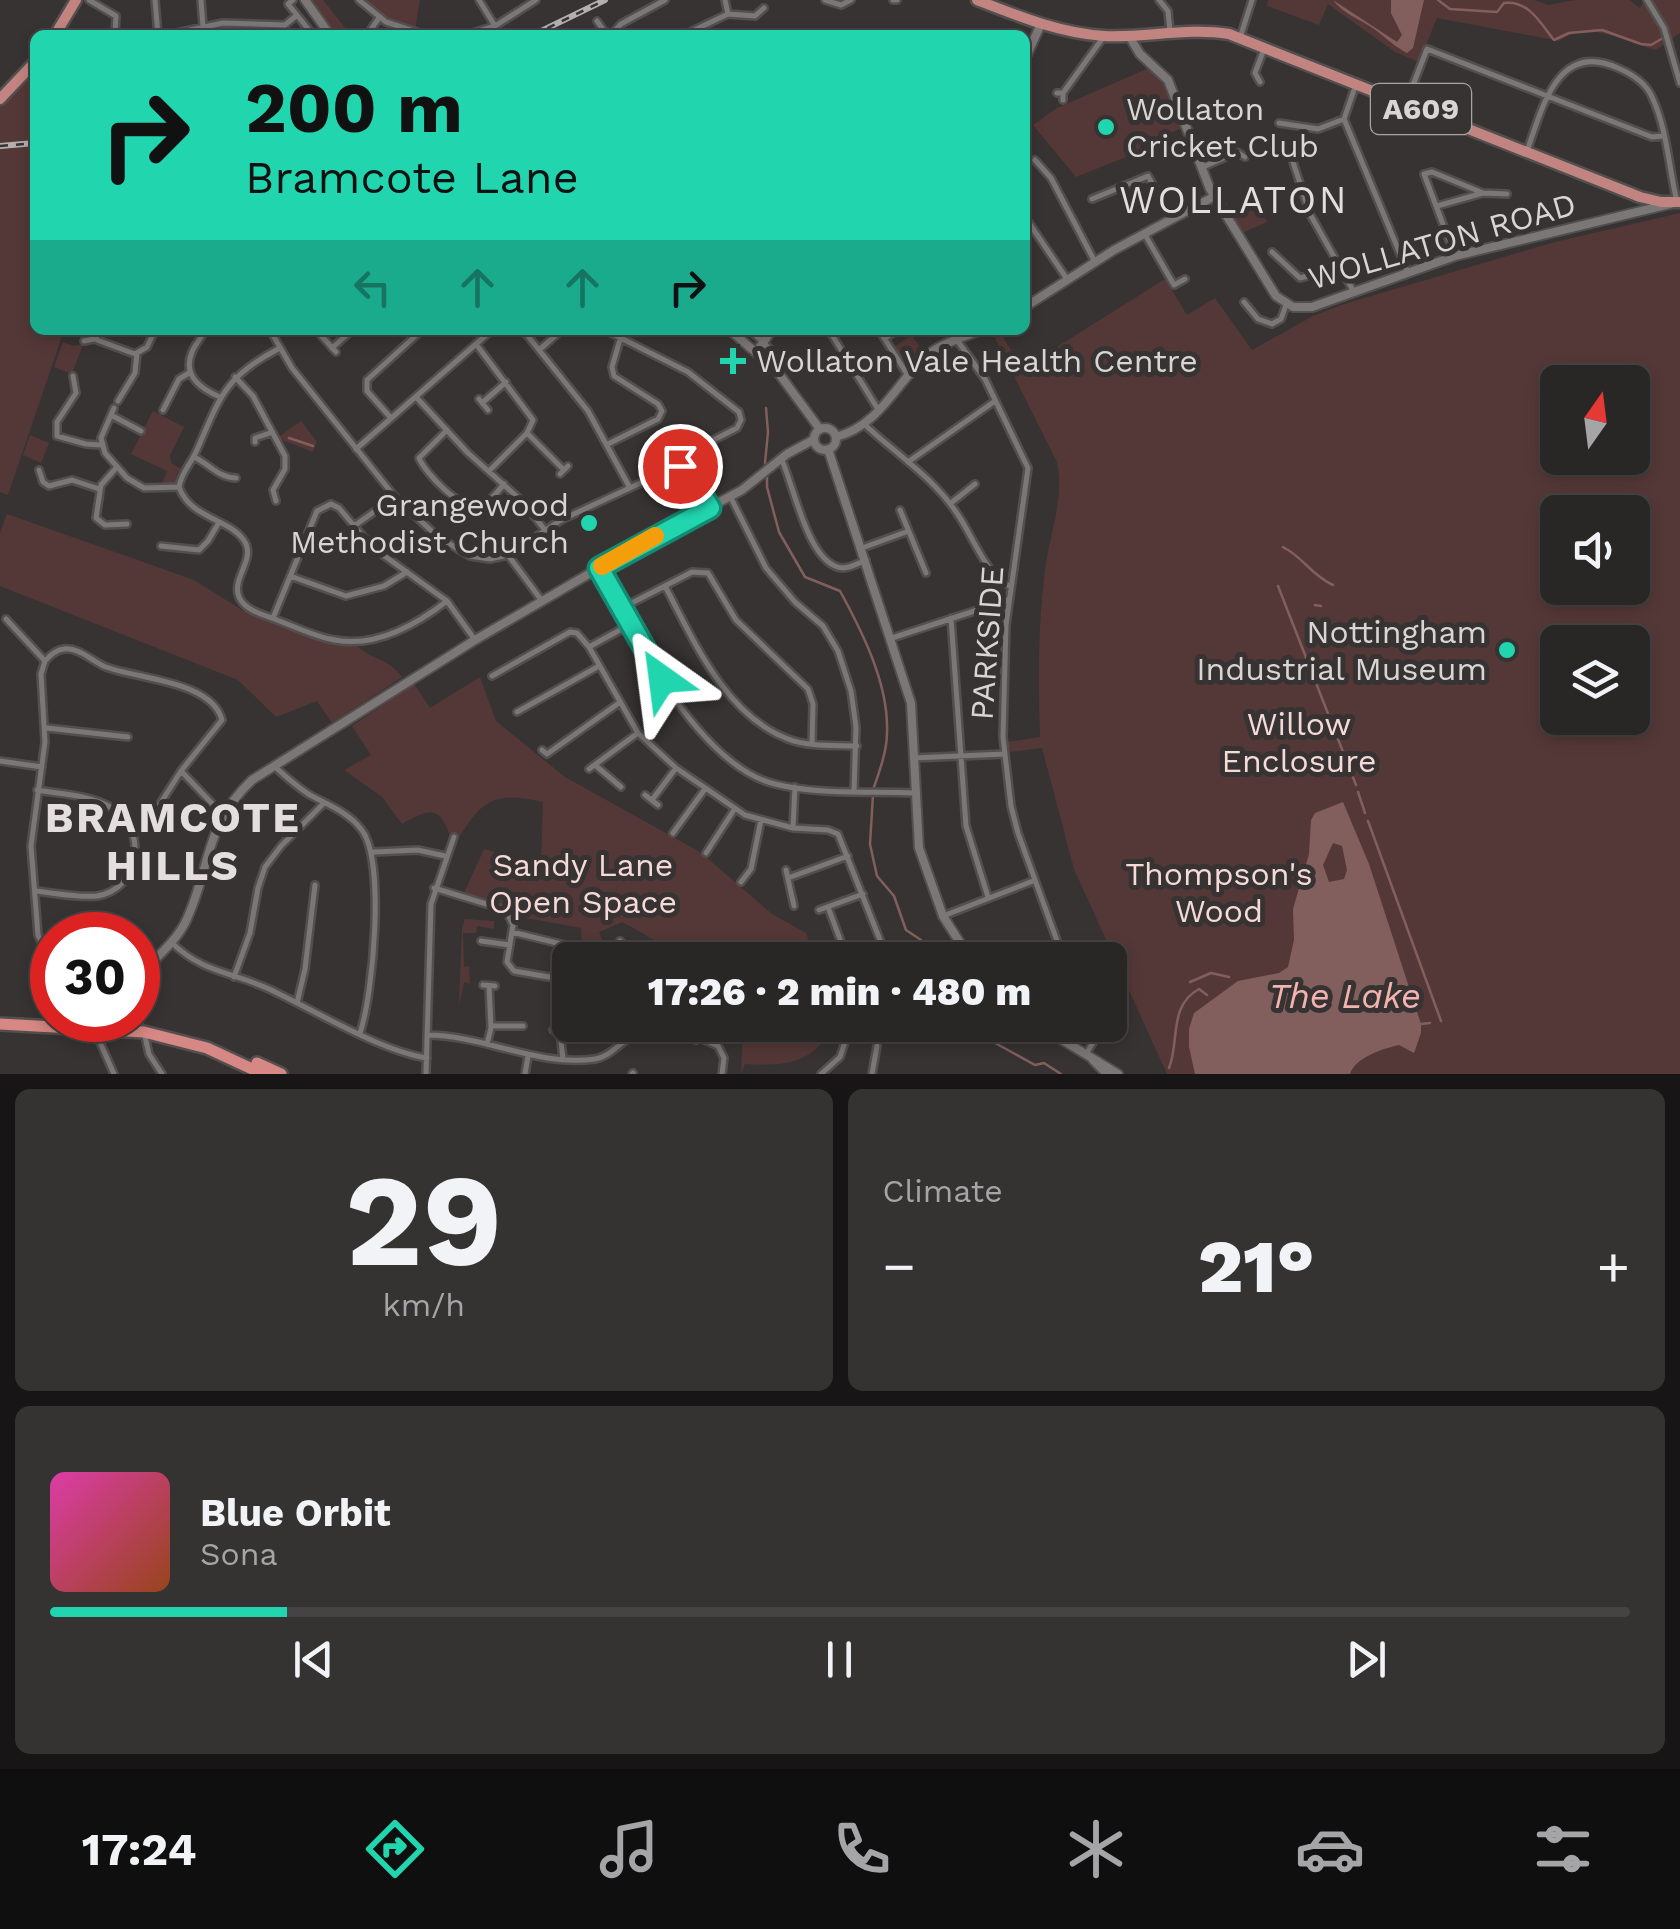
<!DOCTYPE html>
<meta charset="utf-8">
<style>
:root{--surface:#292626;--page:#353232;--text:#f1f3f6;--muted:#a5a5a7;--line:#454343;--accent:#21d5af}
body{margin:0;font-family:"Work Sans",sans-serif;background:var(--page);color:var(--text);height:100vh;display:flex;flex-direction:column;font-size:38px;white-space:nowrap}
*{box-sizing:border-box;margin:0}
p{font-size:32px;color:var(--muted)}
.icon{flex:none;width:55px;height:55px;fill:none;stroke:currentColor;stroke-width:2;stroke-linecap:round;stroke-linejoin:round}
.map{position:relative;height:1074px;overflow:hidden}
.side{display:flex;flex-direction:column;gap:15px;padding:15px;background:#171515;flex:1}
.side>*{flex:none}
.top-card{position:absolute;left:30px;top:30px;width:1000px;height:305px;border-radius:15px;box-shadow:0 5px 15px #0003,0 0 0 2px var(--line);background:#21d5af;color:#111;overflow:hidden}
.needle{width:65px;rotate:14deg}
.fabs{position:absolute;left:1540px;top:365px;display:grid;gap:20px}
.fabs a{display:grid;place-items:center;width:110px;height:110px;border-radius:15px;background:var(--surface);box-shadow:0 5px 15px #0003,0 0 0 2px var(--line);font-size:50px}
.speed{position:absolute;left:30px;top:912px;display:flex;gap:20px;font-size:50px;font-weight:700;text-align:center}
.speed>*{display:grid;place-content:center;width:130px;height:130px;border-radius:50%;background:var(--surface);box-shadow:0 5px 15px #0003,0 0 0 2px var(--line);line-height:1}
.speed .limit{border:15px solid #d22;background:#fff;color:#111}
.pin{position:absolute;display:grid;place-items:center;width:85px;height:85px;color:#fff;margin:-42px;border:5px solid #fff;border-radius:50%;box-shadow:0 2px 10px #0007}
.me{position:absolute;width:110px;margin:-55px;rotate:329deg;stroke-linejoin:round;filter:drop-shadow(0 0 8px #0008)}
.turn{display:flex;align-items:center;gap:35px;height:210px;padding:0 50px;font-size:45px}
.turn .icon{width:130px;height:130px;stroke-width:2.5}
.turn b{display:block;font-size:70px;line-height:85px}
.lanes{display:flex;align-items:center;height:95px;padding:0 50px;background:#0003;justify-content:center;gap:50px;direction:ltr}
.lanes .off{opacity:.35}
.big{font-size:75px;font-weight:800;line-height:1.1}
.side .widget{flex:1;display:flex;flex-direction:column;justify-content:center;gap:15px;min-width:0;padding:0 35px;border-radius:15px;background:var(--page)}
.side .dial{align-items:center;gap:0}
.dial b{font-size:130px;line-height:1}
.song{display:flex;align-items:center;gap:30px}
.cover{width:120px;height:120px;border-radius:15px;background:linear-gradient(135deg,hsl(320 70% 55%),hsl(20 70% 35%))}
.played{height:10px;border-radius:5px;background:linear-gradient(90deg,var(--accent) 15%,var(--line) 15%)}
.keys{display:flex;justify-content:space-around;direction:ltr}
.heat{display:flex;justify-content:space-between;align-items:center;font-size:55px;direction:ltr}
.side .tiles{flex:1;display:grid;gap:15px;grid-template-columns:1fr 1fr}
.widget:last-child{grid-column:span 2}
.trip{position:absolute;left:552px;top:942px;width:575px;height:100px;border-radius:15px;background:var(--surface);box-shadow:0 5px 15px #0003,0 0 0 2px var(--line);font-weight:800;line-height:100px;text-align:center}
.tab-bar{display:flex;height:160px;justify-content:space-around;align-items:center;background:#100f0f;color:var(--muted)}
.tab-bar .icon{width:70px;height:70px}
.tab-bar .active{color:var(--accent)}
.tab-bar b{font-size:45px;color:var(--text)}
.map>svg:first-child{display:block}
</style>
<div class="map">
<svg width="1680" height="1074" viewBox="0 0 1680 1074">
<rect width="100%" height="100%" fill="#373333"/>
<!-- green -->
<path fill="#543837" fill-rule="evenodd" d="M309 0H323L351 35H333Z
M363 0H420L415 30 386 18Z
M1268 0H1534L1548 5 1575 0H1630L1639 8 1647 0H1680V33L1656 50C1626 43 1587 18 1560 41L1437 18 1419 62 1395 52 1328 4 1319 25 1267 6Z
M1149 68 1169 90 1182 128 1155 139 1151 147 1076 177 1033 125 1057 108Z
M29 77 35 81V330H64L8 495 0 492V106Z
M1253 201 1256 210 1262 209 1267 222 1240 234 1227 211Z
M1680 213V1074H1167L1074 869 1042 748 1009 752 1008 742 1040 737C1038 682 1038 626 1045 571 1049 535 1065 499 1057 462L991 330H999L1022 369 1165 279 1187 315 1215 298 1252 350 1313 316 1344 304 1555 242ZM1558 382H1632V458H1558ZM1558 512H1632V588H1558ZM1558 642H1632V718H1558Z
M912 335 924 353 911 367H907L894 347Z
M63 342 74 346 83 344 72 374 54 367Z
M153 411 184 427 170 455 171 463 181 469 177 473 176 485 161 487 167 471 131 454Z
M301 421 317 442 313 452 277 438Z
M30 435 49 443 41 463 23 455Z
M7 514 194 580 242 610 303 634 337 645H356C374 662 386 656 402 677L332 723 317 701 276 717 238 680 0 586V533Z
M480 677 496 721 565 777 700 852 772 914 806 933 809 941 840 945 846 960H695C669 952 647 934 622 922L599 932 611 960 583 958 581 928 515 916 506 904 464 893 484 849 541 865 543 802C498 792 484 797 460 836H450C439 803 427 810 402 824L382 797 344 770 371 755 352 726 414 684 430 708Z
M465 919 494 921V929L477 926 476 933H463L464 967 469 966 470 984 464 982 459 1006 462 927Z
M743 1025H834C812 1065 786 1066 745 1064L741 1074Z"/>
<!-- water -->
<path fill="#825f5c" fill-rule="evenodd" d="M1333 0 1397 42 1402 35 1391 13V0H1424L1413 48 1407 53C1395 47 1385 37 1374 29 1359 18 1344 15 1333 0Z
M1343 802 1369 864 1421 1024V1033L1414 1053 1399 1045C1382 1049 1356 1057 1350 1074H1195L1189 1047V1029L1194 1013 1238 981 1279 973 1288 967 1294 940 1293 909 1309 854 1311 820 1315 813ZM1333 843 1342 846 1347 870 1344 879 1329 882 1323 865Z"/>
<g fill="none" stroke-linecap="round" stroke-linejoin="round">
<!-- stream -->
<path stroke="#825f5c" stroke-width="2.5" d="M1438 0 1450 9 1497 12 1504 3C1529 0 1541 24 1554 40L1569 33 1602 30 1641 44 1651 45 1663 38
M289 438 313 446
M765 463 768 432 766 408
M767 477V487L779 532 805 577 840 591C863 633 889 685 887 733 887 750 880 770 874 787
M1286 549 1283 547C1303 557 1311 575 1333 585
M1278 586 1356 785
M1315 605 1321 606
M1358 792 1365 813
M873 795 870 844 877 876 894 896 906 930 921 940 926 960
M1368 821 1441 1021
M1190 982 1211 973 1229 977
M1421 1024 1430 1023
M976 1025 997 1044 1035 1065 1044 1063 1061 1074
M1169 1068C1180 1041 1168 1006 1199 989L1207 995"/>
<defs>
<path id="minor" d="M89 0 116 16 115 35
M155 0 158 35
M201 0 203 26
M293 0 288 4 313 35
M359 0 386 22 426 35
M479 0 495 26
M725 0 728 14
M825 0 841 5 851 0
M893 0H897
M1159 0 1168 11 1170 31
M1647 0 1664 28 1680 83
M597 21 604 31 611 34
M167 35 223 23 285 25 297 15
M367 35 379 18
M466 35 495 26 536 0
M611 35 621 24 665 0
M684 35 728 14 755 16 764 8
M1240 38 1252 0
M1260 82 1255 73 1264 49
M1354 90 1344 119 1408 273
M1057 93H1063V100
M1063 93 1102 39
M1406 103 1427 49 1652 137 1663 136
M1279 123 1318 129 1344 119
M1527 151C1542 109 1557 40 1618 68 1632 74 1646 83 1652 97 1667 128 1669 169 1677 202
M1035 160 1051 178 1095 262
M1293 162 1310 214 1354 292
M1203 167 1237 152 1245 157
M1483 193 1507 194
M1092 199 1148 176 1171 218
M1437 206 1483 193 1432 172 1424 174 1455 256
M1025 217 1067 279
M1144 233 1174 285 1185 279
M1272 252 1300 278 1327 271 1339 262
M1244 302 1258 319 1272 324 1281 319 1286 305
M94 330 97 340 135 354 147 347 155 330
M205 330C201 339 195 344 192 352 182 376 201 389 220 397
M270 330 292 368 395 497 438 537 470 556 490 559 508 555 561 520 677 466 687 469 710 509
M316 330 336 352
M523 330 588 411 630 488
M605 330 688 372 739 412 741 420 737 428 688 453 683 466
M750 330 794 372
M829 330 879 411
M879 330 907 374
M885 338 898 330
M957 340 985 379 1028 468 1006 625 1003 737 1011 806 1018 833 1064 960
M84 341 94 339
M476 344 533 420 527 433 489 471
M332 348 349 333
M278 349C223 378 220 398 196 452 190 465 181 473 179 487 190 518 227 518 243 539 258 558 231 577 239 597 245 611 265 615 277 620 296 627 315 637 335 640 376 648 416 625 447 601
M539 350 562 330
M73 376 76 393 57 422V436L86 444 101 445
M235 377 253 396 285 456V469L273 490 276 501
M416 397 468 453 522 501 545 530
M479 399 488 410
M118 401 135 373 137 353
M482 403 506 382
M114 408 101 438 105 453 127 478 144 488 179 487
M163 410 179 379 189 373
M111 415 141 431
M391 418 367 391V380L422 330
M864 424C897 455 936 479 960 518 972 536 990 581 1010 586
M447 430 419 458C425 473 462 512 480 506 490 503 498 491 504 484
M527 433 564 470
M255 442V438L270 433
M608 444 658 419 662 411 658 404 614 376 612 367 621 336
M356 449 492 330
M194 457C209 464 219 478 236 478
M781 458C794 485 808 566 843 568 851 568 859 563 866 560
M908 462 995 401
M117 467 101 485 96 518 105 525 127 524
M39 470 43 482 49 486 72 480 99 489
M560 474 568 466
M730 496 766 568 795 602 823 626 838 651 851 691 856 727 854 791
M951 503 975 484
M900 510 926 573
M354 526 395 497
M161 546 199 550 208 541 218 524
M862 548 906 532
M349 549 362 537
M508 555 542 601
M599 568C632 633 699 766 775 784 819 795 869 791 914 793
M290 576 346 596 384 586 407 572
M665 586C694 641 725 715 788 739 808 747 835 745 857 746
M620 609 692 572 708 573 736 620 808 689 813 704 812 743
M273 618 317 511 331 504 339 508 372 547 447 601 475 640
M951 618 966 826 988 897
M6 619 45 661
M892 638 1008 600
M589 647 638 733 676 768 745 815 793 828 828 830 838 834 888 960
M45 661C50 655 56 650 64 649 79 647 93 662 106 667 138 679 212 681 222 720L181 771 153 815 132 830
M45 661 41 674 45 742 31 846 38 935 44 948 52 956
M492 676 570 632 577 633 589 647 629 625
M517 712 599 666
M47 728 128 737
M542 750 547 754 619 703
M913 758 1005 754
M0 761 42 767
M595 765 621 787
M274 766C285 776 297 787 310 795 328 805 348 812 361 829 386 859 373 995 360 1033
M589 769 638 733
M181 771 223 815
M645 795 658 805
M652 800 676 768
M793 828 795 787
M673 833 705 789
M374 852 418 850 445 856
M706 853 734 810
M786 870 794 906
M788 878 848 856
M741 882 751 869 761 820
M434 888 506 910 513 925 507 962 514 971 549 977 570 973
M35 891C55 893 78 898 97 896 141 889 148 829 112 808 91 795 61 794 37 790
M828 907 847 958
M819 910 863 894
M943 916 1033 881
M512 932 565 945
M481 941 510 945
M620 941 637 960
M172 943C203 973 233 972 269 989 314 1010 380 1051 427 1058
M558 976 560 990 570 995
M234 977 250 933 258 888 265 867 281 846 324 803
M483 985 495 986
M297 1003 305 969 315 885
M733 1025 734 1030
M491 1026H523
M553 1030H567
M95 1031 114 1074
M144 1032 149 1054 162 1074
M560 1032 563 1059
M427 1035C484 1035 536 1067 595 1059 608 1057 617 1046 628 1039 651 1024 695 1034 718 1046L724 1058 722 1074
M696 1040 699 1025
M487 1044 491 1028 489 986
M1086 1054 1097 1036 1095 1025
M426 1074 431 904 454 837
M525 1074 528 1056
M632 1074 633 1073
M821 1074 840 1057 847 1036
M872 1074 877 1046"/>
<path id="tertiary" d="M305 0 330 35
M1129 36 1140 54 1168 80 1210 189 1276 296 1293 307H1312L1455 256 1670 204
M1025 59 1041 24
M1025 307 1114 250 1215 196
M730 330 777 371 819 428
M757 351 772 330
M814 439a11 11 0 1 1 22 0a11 11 0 1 1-22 0Z
M836 437C878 426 895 386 923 359 938 344 962 338 980 330
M828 449 911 703 919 848 943 916 971 960
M138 977C153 960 174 944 185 923 211 870 203 826 252 780L475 640 637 546 742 490 787 454 813 440
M1038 1025 1118 1074
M1093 1060 1107 1074"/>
<path id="primary" d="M977 0C1018 16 1059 33 1104 36 1146 38 1188 27 1229 34L1640 197 1661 202H1680
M55 35 76 0
M0 99 35 62"/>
<path id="trunk" d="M89 1020 136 1024
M0 1024 144 1032 207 1048 263 1074
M257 1063 281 1074"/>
</defs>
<!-- minor casing -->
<use href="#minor" stroke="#534f4f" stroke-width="10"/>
<!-- tertiary casing -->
<use href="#tertiary" stroke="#534f4f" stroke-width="12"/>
<!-- primary casing -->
<use href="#primary" stroke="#534f4f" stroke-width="15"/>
<!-- trunk casing -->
<use href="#trunk" stroke="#534f4f" stroke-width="16"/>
<!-- minor -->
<use href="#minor" stroke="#7b7776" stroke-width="5"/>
<!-- tertiary -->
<use href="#tertiary" stroke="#7b7776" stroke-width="8"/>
<!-- primary -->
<use href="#primary" stroke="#c18481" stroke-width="10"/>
<!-- trunk -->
<use href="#trunk" stroke="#d88884" stroke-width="11"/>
<defs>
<path id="rail" d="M533 35 605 0
M0 146 35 143"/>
</defs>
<!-- rail casing -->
<use href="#rail" stroke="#b4b0b0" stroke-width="6"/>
<!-- rail -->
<use href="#rail" stroke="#373333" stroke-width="2.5" stroke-dasharray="8" stroke-linecap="butt"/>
</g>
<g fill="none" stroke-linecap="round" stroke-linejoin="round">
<defs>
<path id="route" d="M662 679 599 568 710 508 687 469 680 466"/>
</defs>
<!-- route casing -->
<use href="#route" stroke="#158a72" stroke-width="25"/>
<!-- route -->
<use href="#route" stroke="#21d5af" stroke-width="18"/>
<!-- slow -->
<path stroke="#f59e0b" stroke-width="18" d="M602 566 655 536"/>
</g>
<!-- markers -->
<g fill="#21d5af" stroke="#373333" stroke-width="4">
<circle cx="1106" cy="127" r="10"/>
<path d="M728 346h10v10h10v10h-10v10h-10v-10h-10v-10h10z"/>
<circle cx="589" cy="523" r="10"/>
<circle cx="1507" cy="650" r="10"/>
</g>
<g text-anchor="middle" stroke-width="10" stroke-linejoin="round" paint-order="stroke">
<!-- shield labels -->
<rect fill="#373333" stroke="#a8a4a4" stroke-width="2.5" x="1371" y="84" width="100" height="50" rx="8"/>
<g font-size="30" font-weight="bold" fill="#d8d5d5">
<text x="1421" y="119">A609</text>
</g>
<!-- poi labels -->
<g font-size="32" fill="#d8d5d5" stroke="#373333" text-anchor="start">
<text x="1126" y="120">Wollaton<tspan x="1126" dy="37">Cricket Club</tspan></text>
<text x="756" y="372">Wollaton Vale Health Centre</text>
<text x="569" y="516" text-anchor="end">Grangewood<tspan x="569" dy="37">Methodist Church</tspan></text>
<text x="1487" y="643" text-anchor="end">Nottingham<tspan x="1487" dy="37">Industrial Museum</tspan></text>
</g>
<!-- street labels -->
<g font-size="32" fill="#d8d5d5" stroke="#373333">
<text transform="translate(1442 241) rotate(-16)" y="11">WOLLATON ROAD</text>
<text transform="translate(987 643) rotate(-86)" y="11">PARKSIDE</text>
</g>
<!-- park labels -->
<g font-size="32" fill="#f6dad8" stroke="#373333">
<text x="1299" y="735">Willow<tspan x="1299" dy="37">Enclosure</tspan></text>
<text x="583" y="876">Sandy Lane<tspan x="583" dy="37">Open Space</tspan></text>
<text x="1219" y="885">Thompson's<tspan x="1219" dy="37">Wood</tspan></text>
</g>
<!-- water labels -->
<g font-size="35" font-style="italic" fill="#f4b3ae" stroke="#373333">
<text x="1345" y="1008">The Lake</text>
</g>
<!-- quarter labels -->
<g font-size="38" letter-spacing="2.5" fill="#e4dfde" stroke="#373333">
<text x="1234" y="213">WOLLATON</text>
</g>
<!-- district labels -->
<g font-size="42" font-weight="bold" letter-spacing="2.5" fill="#e4dfde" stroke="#373333">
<text x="173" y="832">BRAMCOTE<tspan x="173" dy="48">HILLS</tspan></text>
</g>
</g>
</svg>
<div class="fabs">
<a><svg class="needle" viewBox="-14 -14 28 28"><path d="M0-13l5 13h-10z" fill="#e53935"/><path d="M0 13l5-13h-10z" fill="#a5a5a7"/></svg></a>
<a><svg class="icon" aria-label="sound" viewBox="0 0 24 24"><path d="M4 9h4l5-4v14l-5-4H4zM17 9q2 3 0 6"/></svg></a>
<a><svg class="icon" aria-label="layers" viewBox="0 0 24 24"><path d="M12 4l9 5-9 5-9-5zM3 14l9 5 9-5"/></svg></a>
</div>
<div class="speed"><div class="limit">30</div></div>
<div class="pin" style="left:680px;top:466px;background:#d93025"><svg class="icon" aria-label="arrive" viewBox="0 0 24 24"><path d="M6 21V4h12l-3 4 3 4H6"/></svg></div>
<svg class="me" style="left:662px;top:679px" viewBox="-20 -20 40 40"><path d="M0-17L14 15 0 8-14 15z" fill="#21d5af" stroke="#fff" stroke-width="4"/></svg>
<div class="trip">17:26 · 2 min · 480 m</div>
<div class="top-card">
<div class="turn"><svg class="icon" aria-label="right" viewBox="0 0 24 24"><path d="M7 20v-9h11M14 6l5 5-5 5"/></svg><div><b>200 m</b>Bramcote Lane</div></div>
<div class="lanes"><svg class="icon off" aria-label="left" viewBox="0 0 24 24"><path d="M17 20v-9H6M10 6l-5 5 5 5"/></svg><svg class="icon off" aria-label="ahead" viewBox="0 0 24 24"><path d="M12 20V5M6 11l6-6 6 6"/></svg><svg class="icon off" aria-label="ahead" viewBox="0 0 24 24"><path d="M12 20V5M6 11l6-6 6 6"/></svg><svg class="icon" aria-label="right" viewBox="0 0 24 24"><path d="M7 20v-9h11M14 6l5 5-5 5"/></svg></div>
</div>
</div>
<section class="side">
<div class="tiles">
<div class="widget dial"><b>29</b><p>km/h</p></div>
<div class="widget"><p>Climate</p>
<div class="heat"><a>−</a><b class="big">21°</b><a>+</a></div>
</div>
<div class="widget">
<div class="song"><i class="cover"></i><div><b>Blue Orbit</b><p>Sona</p></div></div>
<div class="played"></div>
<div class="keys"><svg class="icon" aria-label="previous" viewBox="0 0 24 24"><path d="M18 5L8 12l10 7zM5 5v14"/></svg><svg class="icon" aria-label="pause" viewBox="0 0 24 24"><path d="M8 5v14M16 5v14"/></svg><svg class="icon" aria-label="next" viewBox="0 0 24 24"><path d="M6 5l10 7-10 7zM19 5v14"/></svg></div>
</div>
</div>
</section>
<nav class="tab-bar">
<b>17:24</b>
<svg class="icon active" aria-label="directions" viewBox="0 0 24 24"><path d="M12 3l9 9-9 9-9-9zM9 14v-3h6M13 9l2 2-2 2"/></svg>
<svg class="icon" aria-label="music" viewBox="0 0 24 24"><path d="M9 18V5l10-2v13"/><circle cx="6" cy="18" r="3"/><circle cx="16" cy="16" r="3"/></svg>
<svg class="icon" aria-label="phone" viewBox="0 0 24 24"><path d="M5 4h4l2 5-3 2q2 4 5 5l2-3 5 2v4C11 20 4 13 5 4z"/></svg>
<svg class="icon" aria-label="climate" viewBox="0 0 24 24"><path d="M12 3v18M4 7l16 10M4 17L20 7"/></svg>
<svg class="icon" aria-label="car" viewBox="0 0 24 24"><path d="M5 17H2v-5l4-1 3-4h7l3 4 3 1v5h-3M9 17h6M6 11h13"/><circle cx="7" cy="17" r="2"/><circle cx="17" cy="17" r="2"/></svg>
<svg class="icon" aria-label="filters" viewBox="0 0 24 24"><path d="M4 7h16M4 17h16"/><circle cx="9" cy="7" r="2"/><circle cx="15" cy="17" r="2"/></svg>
</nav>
